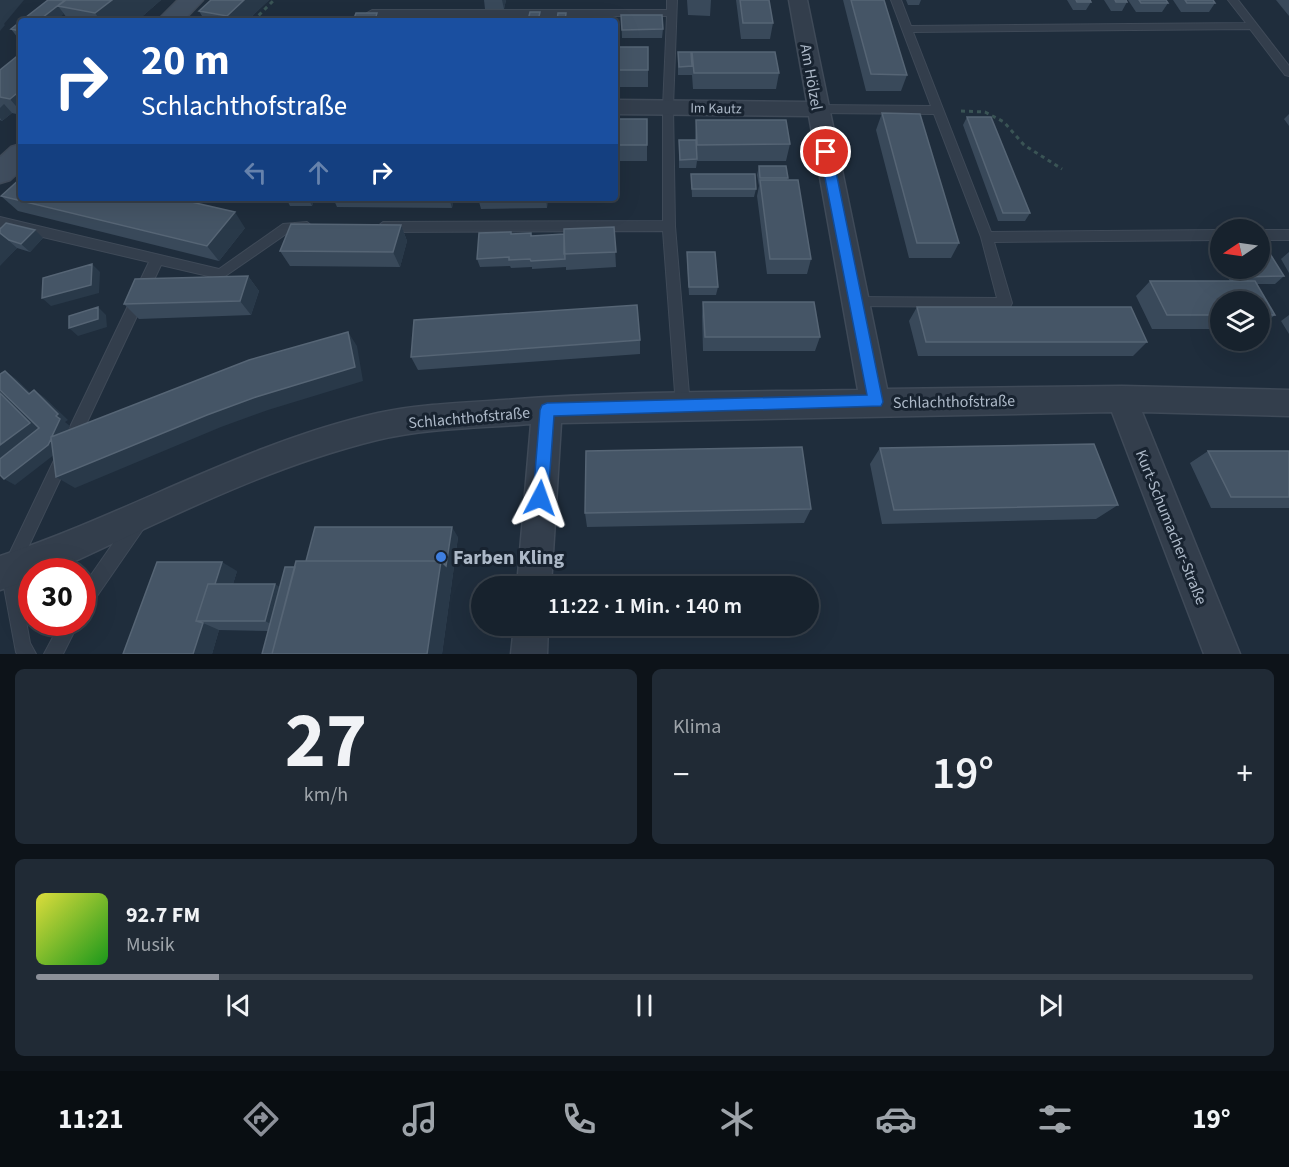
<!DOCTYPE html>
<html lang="de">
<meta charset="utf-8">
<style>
:root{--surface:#17222d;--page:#202a35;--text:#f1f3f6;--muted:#9ea4aa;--line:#363f49;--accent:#8c9099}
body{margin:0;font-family:"Source Sans 3",sans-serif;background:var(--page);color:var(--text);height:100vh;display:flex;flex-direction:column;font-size:22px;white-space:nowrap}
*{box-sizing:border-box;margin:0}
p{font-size:20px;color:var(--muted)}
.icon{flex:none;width:33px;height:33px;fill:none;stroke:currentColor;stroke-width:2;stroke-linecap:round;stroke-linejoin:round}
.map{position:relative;height:654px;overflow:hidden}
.details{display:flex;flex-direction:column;gap:15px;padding:15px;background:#0d1319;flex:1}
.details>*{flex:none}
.banner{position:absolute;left:18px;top:18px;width:600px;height:183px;border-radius:6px;box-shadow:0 6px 24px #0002,0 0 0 2px var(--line);background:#1a4fa0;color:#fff;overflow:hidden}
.needle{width:39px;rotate:257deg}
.controls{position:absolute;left:1210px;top:219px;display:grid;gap:12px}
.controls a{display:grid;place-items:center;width:60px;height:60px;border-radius:50%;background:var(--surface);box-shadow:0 6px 24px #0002,0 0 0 2px var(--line);font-size:30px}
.speed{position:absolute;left:18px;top:558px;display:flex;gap:12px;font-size:30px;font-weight:700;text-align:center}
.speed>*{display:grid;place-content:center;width:78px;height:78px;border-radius:50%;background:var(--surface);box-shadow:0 6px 24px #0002,0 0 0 2px var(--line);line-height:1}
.speed .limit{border:9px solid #d22;background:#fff;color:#111}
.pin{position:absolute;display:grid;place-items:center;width:51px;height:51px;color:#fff;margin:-26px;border:3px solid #fff;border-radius:50%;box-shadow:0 2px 6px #0007}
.me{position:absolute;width:66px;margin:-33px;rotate:4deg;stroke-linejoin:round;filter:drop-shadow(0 0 4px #0008)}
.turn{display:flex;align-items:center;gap:21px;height:126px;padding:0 24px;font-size:27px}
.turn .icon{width:78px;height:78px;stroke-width:2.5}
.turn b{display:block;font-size:42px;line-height:51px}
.lanes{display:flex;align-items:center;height:57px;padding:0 24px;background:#0003;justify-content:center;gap:30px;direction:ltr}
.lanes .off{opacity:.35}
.big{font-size:45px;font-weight:600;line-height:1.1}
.details .widget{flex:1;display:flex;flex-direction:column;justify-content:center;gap:9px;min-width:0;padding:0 21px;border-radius:9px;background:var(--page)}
.details .dial{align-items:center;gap:0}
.dial b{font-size:78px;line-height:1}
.song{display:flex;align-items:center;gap:18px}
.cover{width:72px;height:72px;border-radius:9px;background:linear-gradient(135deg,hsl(60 70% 55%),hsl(120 70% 35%))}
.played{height:6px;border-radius:3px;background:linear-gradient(90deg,var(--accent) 15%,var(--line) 15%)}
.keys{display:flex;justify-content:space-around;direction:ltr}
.heat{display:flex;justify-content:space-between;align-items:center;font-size:33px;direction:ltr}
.details .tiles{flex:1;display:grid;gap:15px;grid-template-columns:1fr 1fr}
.widget:last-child{grid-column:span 2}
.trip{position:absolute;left:471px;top:576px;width:348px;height:60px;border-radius:30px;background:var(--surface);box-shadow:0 6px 24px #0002,0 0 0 2px var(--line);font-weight:600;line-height:60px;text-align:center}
.tab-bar{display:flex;height:96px;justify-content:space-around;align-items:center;background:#090e12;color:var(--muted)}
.tab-bar .icon{width:42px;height:42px}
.tab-bar .active{color:var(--accent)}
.tab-bar b{font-size:27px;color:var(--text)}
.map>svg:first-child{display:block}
</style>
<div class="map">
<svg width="1289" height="654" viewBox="0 0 1289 654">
<rect width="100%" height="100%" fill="#1f2d3c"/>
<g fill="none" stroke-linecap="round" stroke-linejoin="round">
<defs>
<path id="lane" d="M667 0H677L673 107 675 226 690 406 688 411 683 412 678 411 676 406 663 231 383 232 377 227 383 222 663 221V107L667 16H372L367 13 372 10H667Z
M891 0H901L911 26 1246 23 1228 0H1238L1289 66V76L1285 75 1250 29 913 32 991 232 1221 230V240L994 242 1012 303 1010 307 850 306 848 302 850 298 855 297 997 298 981 237 934 114 817 113 812 109 817 105 931 106Z
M0 217 219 269 283 224 307 222 313 227 307 232H289L221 279 161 265 17 571 30 643 36 654H17L16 652 1 571 149 262 0 227Z
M1260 230H1289V240H1260Z
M138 514 144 516 146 522 144 528 88 609 82 611V588L132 516Z
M61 622H79L63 654H44Z"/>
<path id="street" d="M789 0H807L887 389 1122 386 1289 390V416L1142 412 1240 654H1204L1112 412 561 423 551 586H517L531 424C480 428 427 428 377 440 263 468 157 524 51 572H32V579L0 590V556C128 514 245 443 378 413 419 404 462 403 504 400 622 391 740 392 858 390L809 116 615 114V100L807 102Z
M514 626H548L547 654H511Z"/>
<path id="secondary" d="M178 0H203L183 21H157Z
M21 144V170L10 180 0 183V157L11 147Z"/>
</defs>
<!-- lane casing -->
<use href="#lane" stroke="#3f4a58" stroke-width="2"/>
<!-- street casing -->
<use href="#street" stroke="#3f4a58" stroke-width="3"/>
<!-- secondary casing -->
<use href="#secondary" stroke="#3f4a58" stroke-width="3"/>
<!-- path -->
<path stroke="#3a5455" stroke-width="3" stroke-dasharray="4 4" stroke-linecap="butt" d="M253 21 274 0
M961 111 985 112 1004 122 1024 145 1062 169"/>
<!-- lane -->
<use href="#lane" fill="#333e4c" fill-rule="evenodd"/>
<!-- street -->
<use href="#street" fill="#333e4c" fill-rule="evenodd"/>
<!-- secondary -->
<use href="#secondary" fill="#404e5f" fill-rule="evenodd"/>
</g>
<!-- wall -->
<path fill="#39495a" d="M48 0H161L137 21H69L64 14Z
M211 0H269L247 21H205L199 11Z
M484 0H506L504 9H485Z
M687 0H711L710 16 688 15Z
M736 0H769L773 23 770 39H741Z
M843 0H884L907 75 901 91H866Z
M906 0H921L919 5H908Z
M1067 0H1090L1091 2 1086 10H1073Z
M1104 0H1126L1127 2 1122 11H1111Z
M1128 0H1166L1168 3 1162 12H1136Z
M1173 0H1213L1215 3 1209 12H1181Z
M1276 0H1289V16Z
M621 15 663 29 662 38H622Z
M21 21V38H18L11 29Z
M615 47H648V87H615Z
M678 52 692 60V52L779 73 776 89H693L692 75H678Z
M21 53V115L12 113 2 121 0 120V70Z
M882 113 959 243 951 258H909L876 130Z
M1289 114V126L1284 119Z
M967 117 1030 213 1025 221H998L963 125Z
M615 119H647V161H615Z
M696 120 790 144 786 161H697L696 168H679V140H695Z
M759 166 788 178 787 180 811 259 807 274H767L757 196 759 186 757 175Z
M691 174 756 189 754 197H692Z
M1 196 245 228 219 261 18 211Z
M286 198H315L312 206H290Z
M333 198H454L452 208 337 207Z
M478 198H548L547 208 481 209Z
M401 225 407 241 400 267 290 266 280 251Z
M614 227 616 267 566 270V266V267L532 269V267L511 268 510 266 480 267 477 259 511 232V234L532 236 564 234Z
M0 229 43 238 30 252 17 248 0 265Z
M687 252 718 287 716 295H689L687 260Z
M1221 252V266L1216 257Z
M1289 252V273L1281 259Z
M1222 268H1260L1284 276 1275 284H1257L1275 315 1260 327V302H1221V329H1152L1136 296 1150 281H1230Z
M248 276 259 291 251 315 139 319 124 304Z
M703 302 820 337 815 351H703L702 316Z
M917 307 1147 342 1133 356H918L909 321Z
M1289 315V334L1281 321Z
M640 340V354L418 370 411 357Z
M880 448 1118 505 1096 519 882 524 870 464Z
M1208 451H1289V508H1211L1190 463Z
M811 509 804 523 587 527 585 513Z
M458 537 442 654 268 631 219 630 212 654H123L237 571 233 584 280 587 295 567 306 561Z"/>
<!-- shaded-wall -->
<path fill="#293949" d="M0 0H24L4 24 5 25 0 31Z
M65 0 58 6 64 14 56 21H38Z
M112 0H161L137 21H101L95 13Z
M244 0H269L247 21H230L227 16Z
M502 0H506L504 9Z
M377 13 380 21H375Z
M21 90V112L10 99Z
M4 104 12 113 2 121 0 118V108Z
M308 198H315L312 206Z
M449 198H454L452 208Z
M546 198H548L547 208Z
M235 212 245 228 219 261 207 246Z
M401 225 407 241 400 267 393 252Z
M35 230 43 238 30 252 21 244Z
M0 233 17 248 0 266Z
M92 264 100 272 99 293 51 306 42 298Z
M248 276 259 291 251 315 240 301Z
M98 307 106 315 107 327 78 336 69 328Z
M348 332 357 346 363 381 268 410 221 427 75 488 56 477Z
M5 371 15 378 39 401 29 394Z
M0 386 49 435 0 473Z
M34 390 44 397 68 420 65 422 70 426 59 451 15 485 4 479 56 416Z
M452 527 458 537 442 654H427L441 561Z
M222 562 237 571 222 621H203Z
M275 584 293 595 284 631 265 621Z
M203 623 219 630 212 654H193Z"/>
<!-- building -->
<path fill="#455566" stroke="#566575" stroke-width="1.5" d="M48 0H65L38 21H21Z
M66 0H112L95 13 58 6Z
M211 0H244L227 16 199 11Z
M740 0H769L773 23H743Z
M851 0H884L907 75 871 74Z
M1076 0H1090L1091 2H1077Z
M1115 0H1126L1127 2H1116Z
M1139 0H1166L1168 3H1141Z
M1185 0H1213L1215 3H1187Z
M530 12H540L538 21 528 20Z
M356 13H377L375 21H353Z
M558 13H566L565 21H557Z
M621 15H662L663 29 622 30Z
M21 21V31L11 29Z
M615 47H648V70H615Z
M678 52H691L692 66 679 67Z
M692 52H775L779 73H694Z
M21 53V90L10 99 0 97V70Z
M882 113 920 114 959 243H917Z
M967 117H991L1030 213H1003Z
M615 119H647V145H615Z
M696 120H786L790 144 697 145Z
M679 140H696L697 159 680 160Z
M759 166H786L788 178H760Z
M691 174H755L756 189H692Z
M21 178V198H174L235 212 207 246 1 196Z
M760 180H798L811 259H770Z
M6 223 35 230 21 244 9 240 0 233V229Z
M291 224 401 225 393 252 280 251Z
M614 227 616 252 564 254V229Z
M511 232V234L531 233V236L564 234 565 259 531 261 530 259 509 260V257L477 259 479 233Z
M1260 249H1267L1284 276 1240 277 1235 268H1260Z
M687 252H715L718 287H689Z
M92 264 91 285 42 298 43 278Z
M248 276 240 301 124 304 135 279Z
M1150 281H1255L1275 315H1260V302H1221V315H1167Z
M703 302H814L820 337H705Z
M637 305 640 340 411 357 414 320Z
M98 307V319L69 328V316Z
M917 307H1131L1147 342H926Z
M348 332 355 367 256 397 207 415 56 477 51 437 249 360Z
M5 371 29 394 34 390 58 414 56 416 60 419 52 436 51 437V439L48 445 4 479 0 475V459L39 428 0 390V374Z
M0 393 30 423 0 445Z
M1094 444 1118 505 894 510 880 448Z
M802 447 811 509 585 513 586 451Z
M1208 451H1289V497H1231Z
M315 527H452L446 566 441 561H306Z
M296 561H441L427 654H272Z
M157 562H222L215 584H208L196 621 203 623 193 654H123Z
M285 567H295L272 654H262Z
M208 584H275L265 621H196Z"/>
<!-- route -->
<path fill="#1a73e8" stroke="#114b97" stroke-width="1.5" d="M826 148 832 152 883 402 881 406 554 416 548 498 546 504 540 506 535 504 533 498 540 410 542 405 547 403 867 395 820 152Z"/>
<!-- markers -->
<circle fill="#3f7fe0" stroke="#182330" stroke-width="2" cx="441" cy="557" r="6"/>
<g text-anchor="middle" stroke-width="6" stroke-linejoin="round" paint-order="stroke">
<!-- far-street labels -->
<g font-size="14" fill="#adb9c8" stroke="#182330">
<text transform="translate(716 108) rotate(1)" y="5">Im Kautz</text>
</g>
<!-- street labels -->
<g font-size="16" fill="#adb9c8" stroke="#182330">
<text transform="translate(812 77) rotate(80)" y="6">Am Hölzel</text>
<text transform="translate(954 401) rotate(-1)" y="6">Schlachthofstraße</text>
<text transform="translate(469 417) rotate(-5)" y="6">Schlachthofstraße</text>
<text transform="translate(1172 527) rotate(68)" y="6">Kurt-Schumacher-Straße</text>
</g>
<!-- near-poi labels -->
<g font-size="20" font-weight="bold" fill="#adb9c8" stroke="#182330" text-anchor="start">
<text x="453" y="564">Farben Kling</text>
</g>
</g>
</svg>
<div class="controls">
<a><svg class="needle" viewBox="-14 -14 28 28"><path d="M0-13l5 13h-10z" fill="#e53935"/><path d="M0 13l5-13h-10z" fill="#9ea4aa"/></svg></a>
<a><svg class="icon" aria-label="layers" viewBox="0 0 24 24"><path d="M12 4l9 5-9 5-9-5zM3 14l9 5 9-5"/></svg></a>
</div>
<div class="speed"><div class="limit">30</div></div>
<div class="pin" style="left:826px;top:152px;background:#d93025"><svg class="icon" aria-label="arrive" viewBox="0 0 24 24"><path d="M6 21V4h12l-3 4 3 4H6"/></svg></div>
<svg class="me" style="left:540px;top:498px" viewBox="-20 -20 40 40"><path d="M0-17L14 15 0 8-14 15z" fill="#1a73e8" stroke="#fff" stroke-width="4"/></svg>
<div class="trip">11:22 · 1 Min. · 140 m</div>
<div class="banner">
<div class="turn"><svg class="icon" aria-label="right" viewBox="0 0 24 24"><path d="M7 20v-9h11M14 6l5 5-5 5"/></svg><div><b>20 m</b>Schlachthofstraße</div></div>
<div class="lanes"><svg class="icon off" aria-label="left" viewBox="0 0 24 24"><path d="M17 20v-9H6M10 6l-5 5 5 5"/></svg><svg class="icon off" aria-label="ahead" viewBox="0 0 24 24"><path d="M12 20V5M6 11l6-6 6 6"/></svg><svg class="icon" aria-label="right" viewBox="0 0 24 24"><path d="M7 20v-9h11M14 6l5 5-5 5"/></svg></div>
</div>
</div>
<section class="details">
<div class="tiles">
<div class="widget dial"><b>27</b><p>km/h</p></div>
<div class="widget"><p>Klima</p>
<div class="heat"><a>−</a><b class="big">19°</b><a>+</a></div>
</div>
<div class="widget">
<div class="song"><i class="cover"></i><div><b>92.7 FM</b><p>Musik</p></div></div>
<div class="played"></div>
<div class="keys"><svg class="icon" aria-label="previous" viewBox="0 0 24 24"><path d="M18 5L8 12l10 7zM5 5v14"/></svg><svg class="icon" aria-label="pause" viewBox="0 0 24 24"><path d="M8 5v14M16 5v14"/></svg><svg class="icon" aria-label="next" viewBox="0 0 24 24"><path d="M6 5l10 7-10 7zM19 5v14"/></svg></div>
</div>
</div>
</section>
<nav class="tab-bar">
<b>11:21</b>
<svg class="icon active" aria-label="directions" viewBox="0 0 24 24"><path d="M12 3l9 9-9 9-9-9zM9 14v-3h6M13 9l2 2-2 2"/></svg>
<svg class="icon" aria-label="music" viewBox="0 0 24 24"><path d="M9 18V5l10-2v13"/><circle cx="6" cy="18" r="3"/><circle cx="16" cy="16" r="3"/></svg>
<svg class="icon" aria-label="phone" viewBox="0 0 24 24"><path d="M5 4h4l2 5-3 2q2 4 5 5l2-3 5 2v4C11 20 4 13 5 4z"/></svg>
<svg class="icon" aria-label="climate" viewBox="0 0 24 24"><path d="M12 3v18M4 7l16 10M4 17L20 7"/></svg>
<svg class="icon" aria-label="car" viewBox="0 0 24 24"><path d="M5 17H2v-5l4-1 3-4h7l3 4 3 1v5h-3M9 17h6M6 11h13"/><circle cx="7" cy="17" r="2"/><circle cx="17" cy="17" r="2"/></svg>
<svg class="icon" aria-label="filters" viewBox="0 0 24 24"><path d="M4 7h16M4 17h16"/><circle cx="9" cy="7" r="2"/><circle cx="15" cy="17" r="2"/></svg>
<b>19°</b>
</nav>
